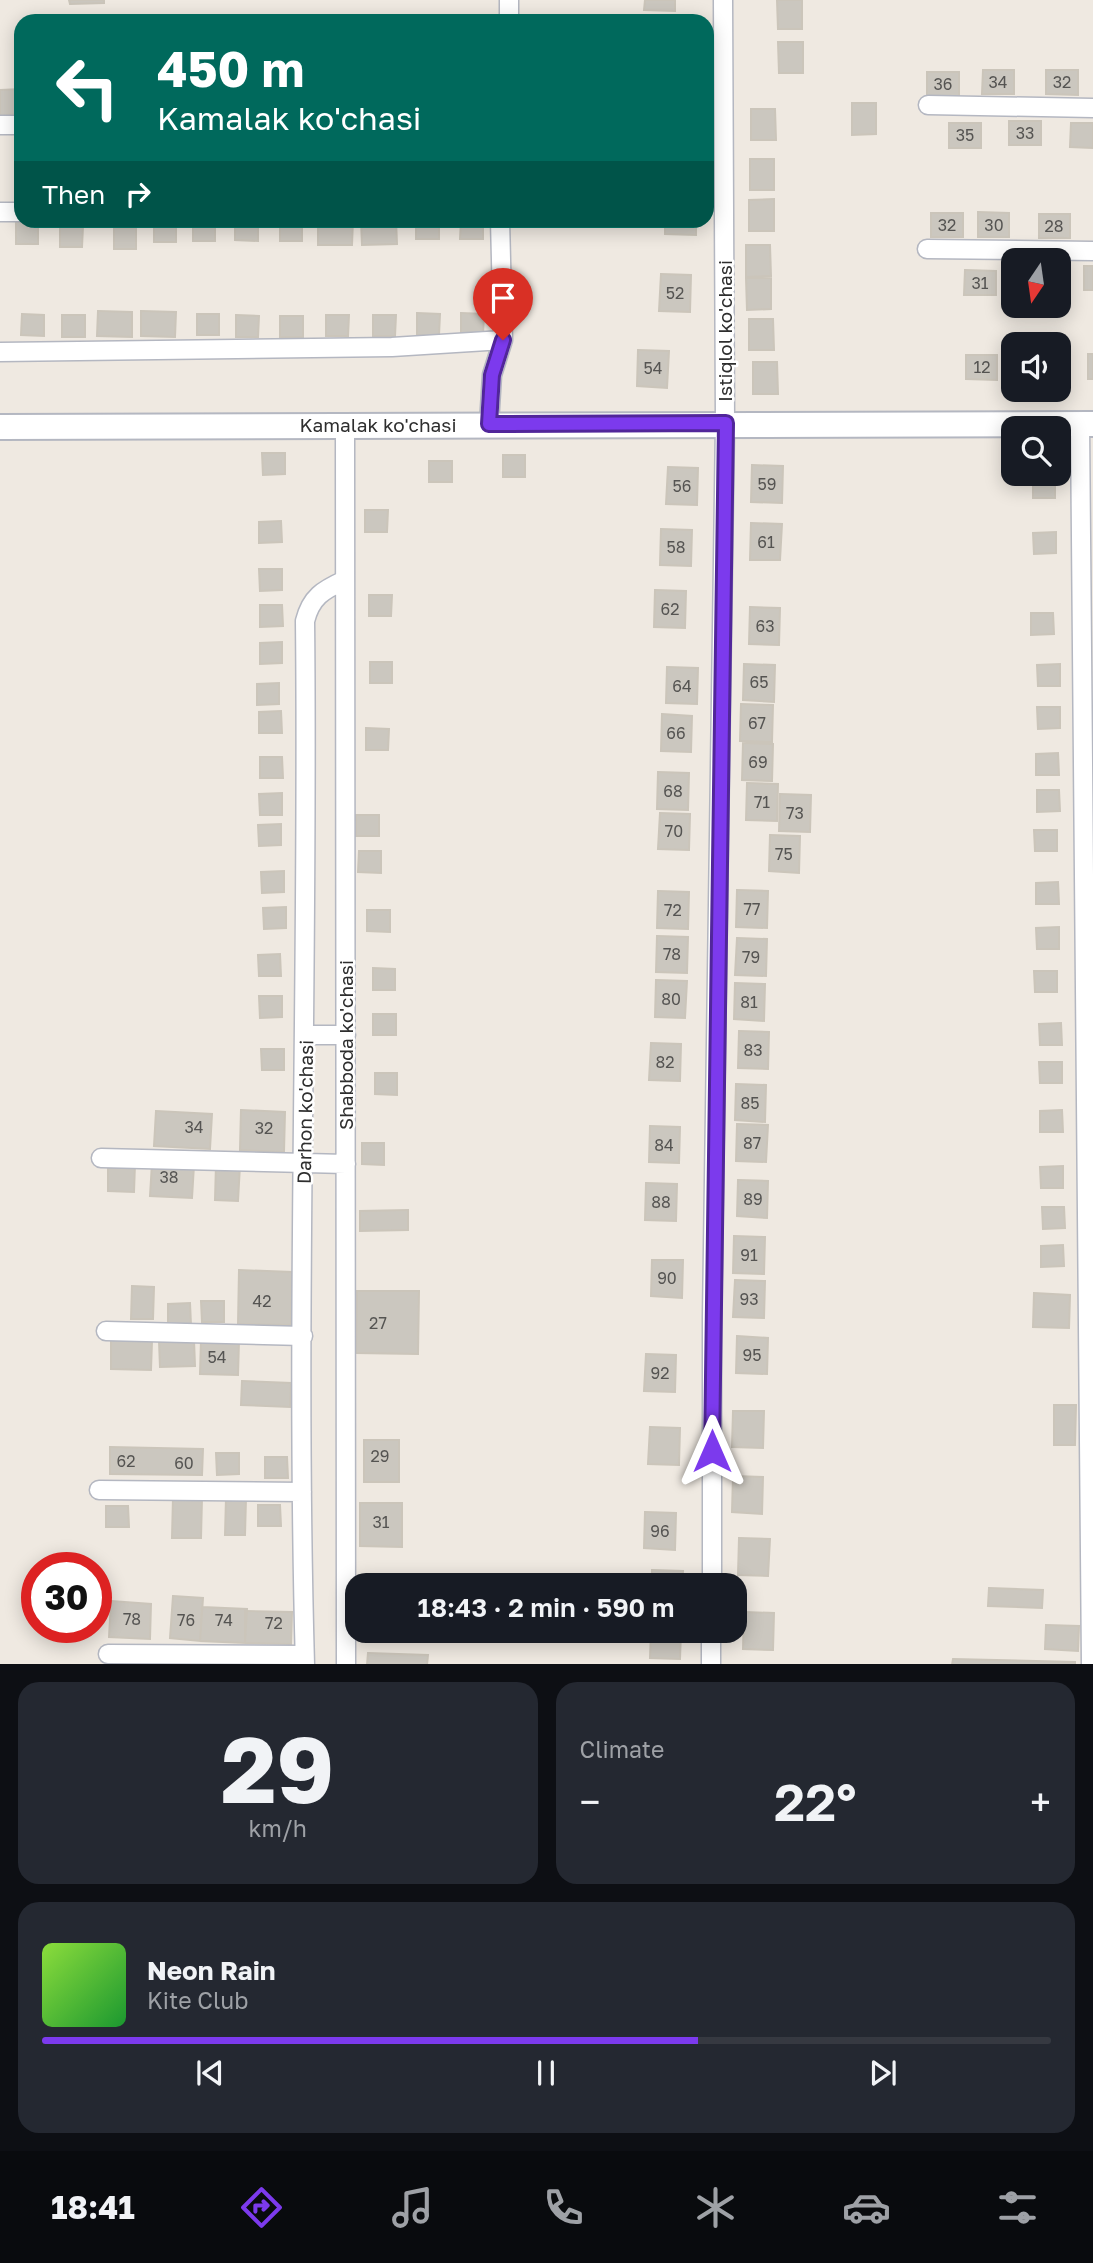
<!DOCTYPE html>
<meta charset="utf-8">
<style>
:root{--surface:#171b24;--page:#242831;--text:#f1f3f6;--muted:#9ea1a6;--line:#363941;--accent:#7c3aed}
body{margin:0;font-family:"Golos Text",sans-serif;background:var(--page);color:var(--text);height:100vh;display:flex;flex-direction:column;font-size:26px;white-space:nowrap}
*{box-sizing:border-box;margin:0}
p{font-size:23px;color:var(--muted)}
.icon{flex:none;width:38px;height:38px;fill:none;stroke:currentColor;stroke-width:2;stroke-linecap:round;stroke-linejoin:round}
.map{position:relative;height:1664px;overflow:hidden}
.panel{display:flex;flex-direction:column;gap:18px;padding:18px;background:#0d0f14;flex:1}
.panel>*{flex:none}
.hud{position:absolute;left:14px;top:14px;width:700px;height:214px;border-radius:21px;box-shadow:0 4px 18px #0003;background:#00695c;color:#fff;overflow:hidden}
.needle{width:46px;rotate:193deg}
.controls{position:absolute;left:1001px;top:248px;display:grid;gap:14px}
.controls a{display:grid;place-items:center;width:70px;height:70px;border-radius:14px;background:var(--surface);box-shadow:0 4px 18px #0003;font-size:35px}
.speed{position:absolute;left:21px;top:1552px;display:flex;gap:14px;font-size:35px;font-weight:700;text-align:center}
.speed>*{display:grid;place-content:center;width:91px;height:91px;border-radius:50%;background:var(--surface);box-shadow:0 4px 18px #0003;line-height:1}
.speed .limit{border:10px solid #d22;background:#fff;color:#111}
.pin{position:absolute;display:grid;place-items:center;width:60px;height:60px;color:#fff;margin:-72px -30px;border-radius:50% 50% 50% 0;rotate:-45deg;box-shadow:0 0 7px #0007}
.pin .icon{rotate:45deg}
.me{position:absolute;width:77px;margin:-38px;rotate:0deg;stroke-linejoin:round;filter:drop-shadow(0 0 5px #0008)}
.turn{display:flex;align-items:center;gap:24px;height:147px;padding:0 28px;font-size:32px}
.turn .icon{width:91px;height:91px;stroke-width:2.5}
.turn b{display:block;font-size:49px;line-height:60px}
.then{display:flex;align-items:center;height:66px;padding:0 28px;background:#0003;gap:14px;font-size:26px}
.big{font-size:52px;font-weight:600;line-height:1.1}
.panel .card{flex:1;display:flex;flex-direction:column;justify-content:center;gap:10px;min-width:0;padding:0 24px;border-radius:21px;background:var(--page)}
.panel .dial{align-items:center;gap:0}
.dial b{font-size:91px;line-height:1}
.song{display:flex;align-items:center;gap:21px}
.cover{width:84px;height:84px;border-radius:10px;background:linear-gradient(135deg,hsl(90 70% 55%),hsl(130 70% 35%))}
.played{height:7px;border-radius:4px;background:linear-gradient(90deg,var(--accent) 65%,var(--line) 65%)}
.keys{display:flex;justify-content:space-around;direction:ltr}
.heat{display:flex;justify-content:space-between;align-items:center;font-size:38px;direction:ltr}
.panel .tiles{flex:1;display:grid;gap:18px;grid-template-columns:1fr 1fr}
.card:last-child{grid-column:span 2}
.trip{position:absolute;left:345px;top:1573px;width:402px;height:70px;border-radius:21px;background:var(--surface);box-shadow:0 4px 18px #0003;font-weight:600;line-height:70px;text-align:center}
.tabs{display:flex;height:112px;justify-content:space-around;align-items:center;background:#090b0e;color:var(--muted)}
.tabs .icon{width:49px;height:49px}
.tabs .selected{color:var(--accent)}
.tabs b{font-size:32px;color:var(--text)}
.map>svg:first-child{display:block}
</style>
<div class="map">
<svg width="1093" height="1665" viewBox="0 0 1093 1665">
<rect width="100%" height="100%" fill="#efe9e1"/>
<!-- building -->
<path fill="#cbc7bf" stroke="#cbc5ba" stroke-width="2" d="M69 0H104V3L70 4Z
M645 0H675V11L644 10Z
M777 0H802V29H778Z
M778 42H803V73H779Z
M983 70H1014V94H982Z
M1046 70H1078V95L1046 94Z
M927 72H959V96H927Z
M21 89V114L0 115V90Z
M852 103H876V134L852 135Z
M751 109H775L776 140H751Z
M1009 121H1041V145H1009Z
M949 123H981V148H949Z
M1071 123H1093V148L1070 147Z
M750 159H774V190H750Z
M774 199V231H749V200Z
M978 212 1009 213V237H978Z
M931 213H963V237H931Z
M1039 214H1070V238H1039Z
M193 220H215V241H193Z
M235 220H258V241L235 240Z
M280 220H302V241H280Z
M318 220H353L352 245H318Z
M361 220H396L397 244 362 245Z
M416 220H439V239H416Z
M461 220H483V239H460Z
M665 220H696V235L665 234Z
M154 221H176V242H154Z
M16 222H38V244H16Z
M60 226H83L82 247H60Z
M114 228H136V249H114Z
M746 245H770L771 276 746 277Z
M1059 265H1064V290H1059Z
M1084 266H1093V290H1084Z
M965 270 996 271V295H964Z
M661 274 691 275 690 312 659 311Z
M746 278H771V309L747 310Z
M98 311 132 312V337L97 336Z
M141 311 176 312 175 337 141 336Z
M417 313 440 314 439 335H417Z
M461 313 484 314 483 335H461Z
M22 314 44 315V336L21 335Z
M197 314H219V335H197Z
M62 315H85V337H62Z
M236 315 259 316 258 337H236Z
M326 315H349L348 336H326Z
M373 315H396L395 336H373Z
M280 316H303V337H280Z
M749 319H773L774 350H749Z
M638 350 669 351 667 388 637 386Z
M1088 354H1093V379H1088Z
M966 355H997V380L966 379Z
M1059 356H1065V380H1059Z
M753 362H777L778 394H753Z
M262 453H285V474L263 475Z
M503 455H525V477H503Z
M429 461H452V482H429Z
M752 465 783 466 782 503 751 502Z
M668 467 698 468 697 505 666 504Z
M1055 476V498H1033V477Z
M365 510H388L387 532H365Z
M281 521 282 542 259 543V522Z
M751 523 782 524 780 560H750Z
M661 529 692 530 691 566 660 565Z
M1056 532V553L1034 554 1033 533Z
M259 569H282V590L260 591Z
M655 590 686 591 685 628 654 627Z
M369 595H392L391 616H369Z
M260 605H282L283 626 260 627Z
M750 607 780 608 779 645 749 644Z
M1031 613H1053L1054 634 1031 635Z
M282 642V663L260 664V643Z
M370 662H392V683H370Z
M744 664 775 665 774 702 743 700Z
M1060 664V686H1038L1037 665Z
M667 667 698 668 697 704 666 703Z
M279 683V704L257 705V684Z
M741 704 773 705 772 742 740 741Z
M1037 707H1060V728L1038 729Z
M281 711 282 733H259V712Z
M662 714 692 716 691 752 661 751Z
M366 728 389 729 388 750H366Z
M743 743 773 744 772 781 742 780Z
M1058 753 1059 775H1036V754Z
M260 757H282L283 778H260Z
M658 772 689 773 688 810 657 809Z
M747 783 778 784 777 821 746 820Z
M1037 790H1059L1060 811 1037 812Z
M282 793V815H260L259 794Z
M780 794 811 795 810 832 779 831Z
M660 813 690 814 689 850 658 849Z
M356 815H379V836H356Z
M281 824V845L259 846 258 825Z
M1034 830H1057V851H1035Z
M770 835 800 836 799 873 769 871Z
M359 851H381V873L358 872Z
M284 871V892L262 893 261 872Z
M1058 882 1059 904H1036V883Z
M737 890 768 891 767 928 736 927Z
M658 891 689 892 688 929 657 928Z
M286 907V928L264 929 263 908Z
M367 910H390V932L367 931Z
M1059 927V949H1037L1036 928Z
M657 936 688 937 687 973 656 972Z
M737 938 767 939 766 976 735 975Z
M280 954 281 976H259L258 955Z
M373 968 395 969V990H373Z
M1034 971H1057V992H1035Z
M656 980 687 981 685 1018 655 1017Z
M735 983 765 984 764 1021 734 1019Z
M259 996H282V1017L260 1018Z
M373 1014H396V1035H373Z
M1061 1023 1062 1045H1040L1039 1024Z
M739 1031 769 1032 768 1069 738 1068Z
M651 1043 681 1044 680 1081 649 1080Z
M261 1049H284V1070H262Z
M1039 1062H1062V1083H1040Z
M375 1073H397V1095L375 1094Z
M736 1084 766 1085 765 1122 735 1120Z
M241 1110 285 1112 284 1152 240 1150Z
M1062 1110 1063 1132H1040V1111Z
M156 1111 212 1114 210 1149 154 1146Z
M737 1124 768 1125 766 1162 736 1161Z
M650 1126 680 1127 679 1163 649 1162Z
M362 1143H384V1165L362 1164Z
M108 1163 135 1164 134 1192 108 1191Z
M152 1163 194 1165 192 1198 150 1196Z
M216 1164 240 1165 238 1201 215 1200Z
M1063 1166V1188H1041L1040 1167Z
M738 1180 768 1181 767 1218 737 1216Z
M646 1183 677 1184 676 1221 645 1220Z
M1042 1207H1064L1065 1228 1043 1229Z
M408 1210V1230L360 1231V1211Z
M734 1236 765 1237 764 1274 733 1273Z
M1063 1245 1064 1266 1041 1267V1246Z
M652 1260H683L682 1298 651 1296Z
M239 1270 292 1272 291 1325 238 1324Z
M735 1280 765 1281 764 1318 733 1317Z
M132 1286 154 1287 153 1319H131Z
M357 1291H419L418 1354 356 1353Z
M1034 1293 1070 1295 1069 1328 1033 1327Z
M201 1301H224V1322H202Z
M190 1303 191 1325H168V1304Z
M737 1336 768 1338 767 1374 736 1373Z
M111 1340 152 1341 151 1370 111 1369Z
M194 1340 195 1366 160 1367 159 1341Z
M201 1340 239 1341 238 1375 200 1374Z
M646 1354 676 1355 675 1392 644 1391Z
M242 1381 291 1383 290 1407 241 1405Z
M1054 1405H1076L1075 1445H1054Z
M733 1411H764L763 1448 732 1447Z
M650 1427 680 1428 679 1465 648 1464Z
M364 1440H399V1482H364Z
M110 1447 203 1449 202 1475 110 1474Z
M216 1453H239V1474L217 1475Z
M265 1457H287L288 1478H265Z
M733 1476 763 1477 762 1514 732 1512Z
M173 1497 202 1498 201 1538H172Z
M226 1498H246L245 1535H225Z
M360 1503H402V1547L360 1546Z
M258 1505H280L281 1526H258Z
M106 1506H128L129 1527H106Z
M645 1512 676 1513 675 1550 644 1548Z
M739 1538 770 1539 768 1576 738 1575Z
M652 1570 683 1571 682 1586H652Z
M989 1588 1043 1590 1042 1608 988 1606Z
M173 1596 203 1598 200 1641 170 1638Z
M111 1601 151 1604 150 1639 109 1637Z
M202 1607 247 1609 245 1643 200 1641Z
M245 1611 292 1612 291 1644 245 1643Z
M744 1612 774 1613 773 1650 743 1649Z
M1046 1625 1079 1626 1078 1651 1045 1649Z
M651 1631H681L680 1659 650 1658Z
M368 1653 428 1655 427 1665H367Z
M953 1659 1075 1662V1665H952Z"/>
<g fill="none" stroke-linecap="round" stroke-linejoin="round">
<defs>
<path id="minor" d="M509 21V0
M928 105 1093 108
M0 125H21
M0 212H21
M927 249 1093 251
M0 352 392 347 503 340
M489 424 492 375 503 340 500 220
M1080 424 1091 1665
M345 425 346 1665
M305 1035H346
M101 1158 346 1164
M106 1331 303 1336
M99 1490 302 1492
M712 1586V1317L725 423 723 0
M108 1654 304 1655
M305 1665C295 1317 309 969 305 621 311 597 323 590 345 580
M711 1665V1631"/>
<path id="secondary" d="M0 427 1093 424"/>
</defs>
<!-- minor casing -->
<use href="#minor" stroke="#b4b7c1" stroke-width="21"/>
<!-- secondary casing -->
<use href="#secondary" stroke="#b4b7c1" stroke-width="28"/>
<!-- minor -->
<use href="#minor" stroke="#fff" stroke-width="18"/>
<!-- secondary -->
<use href="#secondary" stroke="#fff" stroke-width="24"/>
</g>
<g fill="none" stroke-linecap="round" stroke-linejoin="round">
<defs>
<path id="route" d="M503 340 492 375 489 424 726 423 712 1451"/>
</defs>
<!-- route casing -->
<use href="#route" stroke="#51269a" stroke-width="18"/>
<!-- route -->
<use href="#route" stroke="#7c3aed" stroke-width="12"/>
</g>
<g text-anchor="middle" stroke-width="5" stroke-linejoin="round" paint-order="stroke">
<!-- number labels -->
<g font-size="16" fill="#555452">
<text x="998" y="88">34</text>
<text x="1062" y="88">32</text>
<text x="943" y="90">36</text>
<text x="1025" y="139">33</text>
<text x="965" y="141">35</text>
<text x="947" y="231">32</text>
<text x="994" y="231">30</text>
<text x="1054" y="232">28</text>
<text x="980" y="289">31</text>
<text x="675" y="299">52</text>
<text x="982" y="373">12</text>
<text x="653" y="374">54</text>
<text x="767" y="490">59</text>
<text x="682" y="492">56</text>
<text x="766" y="548">61</text>
<text x="676" y="553">58</text>
<text x="670" y="615">62</text>
<text x="765" y="632">63</text>
<text x="759" y="688">65</text>
<text x="682" y="692">64</text>
<text x="757" y="729">67</text>
<text x="676" y="739">66</text>
<text x="758" y="768">69</text>
<text x="673" y="797">68</text>
<text x="762" y="808">71</text>
<text x="795" y="819">73</text>
<text x="674" y="837">70</text>
<text x="784" y="860">75</text>
<text x="752" y="915">77</text>
<text x="673" y="916">72</text>
<text x="672" y="960">78</text>
<text x="751" y="963">79</text>
<text x="671" y="1005">80</text>
<text x="749" y="1008">81</text>
<text x="753" y="1056">83</text>
<text x="665" y="1068">82</text>
<text x="750" y="1109">85</text>
<text x="194" y="1133">34</text>
<text x="264" y="1134">32</text>
<text x="752" y="1149">87</text>
<text x="664" y="1151">84</text>
<text x="169" y="1183">38</text>
<text x="753" y="1205">89</text>
<text x="661" y="1208">88</text>
<text x="749" y="1261">91</text>
<text x="667" y="1284">90</text>
<text x="749" y="1305">93</text>
<text x="262" y="1307">42</text>
<text x="378" y="1329">27</text>
<text x="752" y="1361">95</text>
<text x="217" y="1363">54</text>
<text x="660" y="1379">92</text>
<text x="380" y="1462">29</text>
<text x="126" y="1467">62</text>
<text x="184" y="1469">60</text>
<text x="381" y="1528">31</text>
<text x="660" y="1537">96</text>
<text x="132" y="1625">78</text>
<text x="186" y="1626">76</text>
<text x="224" y="1626">74</text>
<text x="274" y="1629">72</text>
</g>
<!-- street labels -->
<g font-size="19" fill="#2e2e2e" stroke="#fff">
<text transform="translate(725 331) rotate(-90)" y="7">Istiqlol ko'chasi</text>
<text x="378" y="432">Kamalak ko'chasi</text>
<text transform="translate(346 1045) rotate(-90)" y="7">Shabboda ko'chasi</text>
<text transform="translate(305 1112) rotate(-89)" y="7">Darhon ko'chasi</text>
</g>
</g>
</svg>
<div class="controls">
<a><svg class="needle" viewBox="-14 -14 28 28"><path d="M0-13l5 13h-10z" fill="#e53935"/><path d="M0 13l5-13h-10z" fill="#9ea1a6"/></svg></a>
<a><svg class="icon" aria-label="sound" viewBox="0 0 24 24"><path d="M4 9h4l5-4v14l-5-4H4zM17 9q2 3 0 6"/></svg></a>
<a><svg class="icon" aria-label="search" viewBox="0 0 24 24"><circle cx="10" cy="10" r="6"/><path d="M15 15l6 6"/></svg></a>
</div>
<div class="speed"><div class="limit">30</div></div>
<div class="pin" style="left:503px;top:340px;background:#d93025"><svg class="icon" aria-label="arrive" viewBox="0 0 24 24"><path d="M6 21V4h12l-3 4 3 4H6"/></svg></div>
<svg class="me" style="left:712px;top:1451px" viewBox="-20 -20 40 40"><path d="M0-17L14 15 0 8-14 15z" fill="#7c3aed" stroke="#fff" stroke-width="4"/></svg>
<div class="trip">18:43 · 2 min · 590 m</div>
<div class="hud">
<div class="turn"><svg class="icon" aria-label="left" viewBox="0 0 24 24"><path d="M17 20v-9H6M10 6l-5 5 5 5"/></svg><div><b>450 m</b>Kamalak ko'chasi</div></div>
<div class="then">Then<svg class="icon" aria-label="right" viewBox="0 0 24 24"><path d="M7 20v-9h11M14 6l5 5-5 5"/></svg></div>
</div>
</div>
<section class="panel">
<div class="tiles">
<div class="card dial"><b>29</b><p>km/h</p></div>
<div class="card"><p>Climate</p>
<div class="heat"><a>−</a><b class="big">22°</b><a>+</a></div>
</div>
<div class="card">
<div class="song"><i class="cover"></i><div><b>Neon Rain</b><p>Kite Club</p></div></div>
<div class="played"></div>
<div class="keys"><svg class="icon" aria-label="previous" viewBox="0 0 24 24"><path d="M18 5L8 12l10 7zM5 5v14"/></svg><svg class="icon" aria-label="pause" viewBox="0 0 24 24"><path d="M8 5v14M16 5v14"/></svg><svg class="icon" aria-label="next" viewBox="0 0 24 24"><path d="M6 5l10 7-10 7zM19 5v14"/></svg></div>
</div>
</div>
</section>
<nav class="tabs">
<b>18:41</b>
<svg class="icon selected" aria-label="directions" viewBox="0 0 24 24"><path d="M12 3l9 9-9 9-9-9zM9 14v-3h6M13 9l2 2-2 2"/></svg>
<svg class="icon" aria-label="music" viewBox="0 0 24 24"><path d="M9 18V5l10-2v13"/><circle cx="6" cy="18" r="3"/><circle cx="16" cy="16" r="3"/></svg>
<svg class="icon" aria-label="phone" viewBox="0 0 24 24"><path d="M5 4h4l2 5-3 2q2 4 5 5l2-3 5 2v4C11 20 4 13 5 4z"/></svg>
<svg class="icon" aria-label="climate" viewBox="0 0 24 24"><path d="M12 3v18M4 7l16 10M4 17L20 7"/></svg>
<svg class="icon" aria-label="car" viewBox="0 0 24 24"><path d="M5 17H2v-5l4-1 3-4h7l3 4 3 1v5h-3M9 17h6M6 11h13"/><circle cx="7" cy="17" r="2"/><circle cx="17" cy="17" r="2"/></svg>
<svg class="icon" aria-label="filters" viewBox="0 0 24 24"><path d="M4 7h16M4 17h16"/><circle cx="9" cy="7" r="2"/><circle cx="15" cy="17" r="2"/></svg>
</nav>
